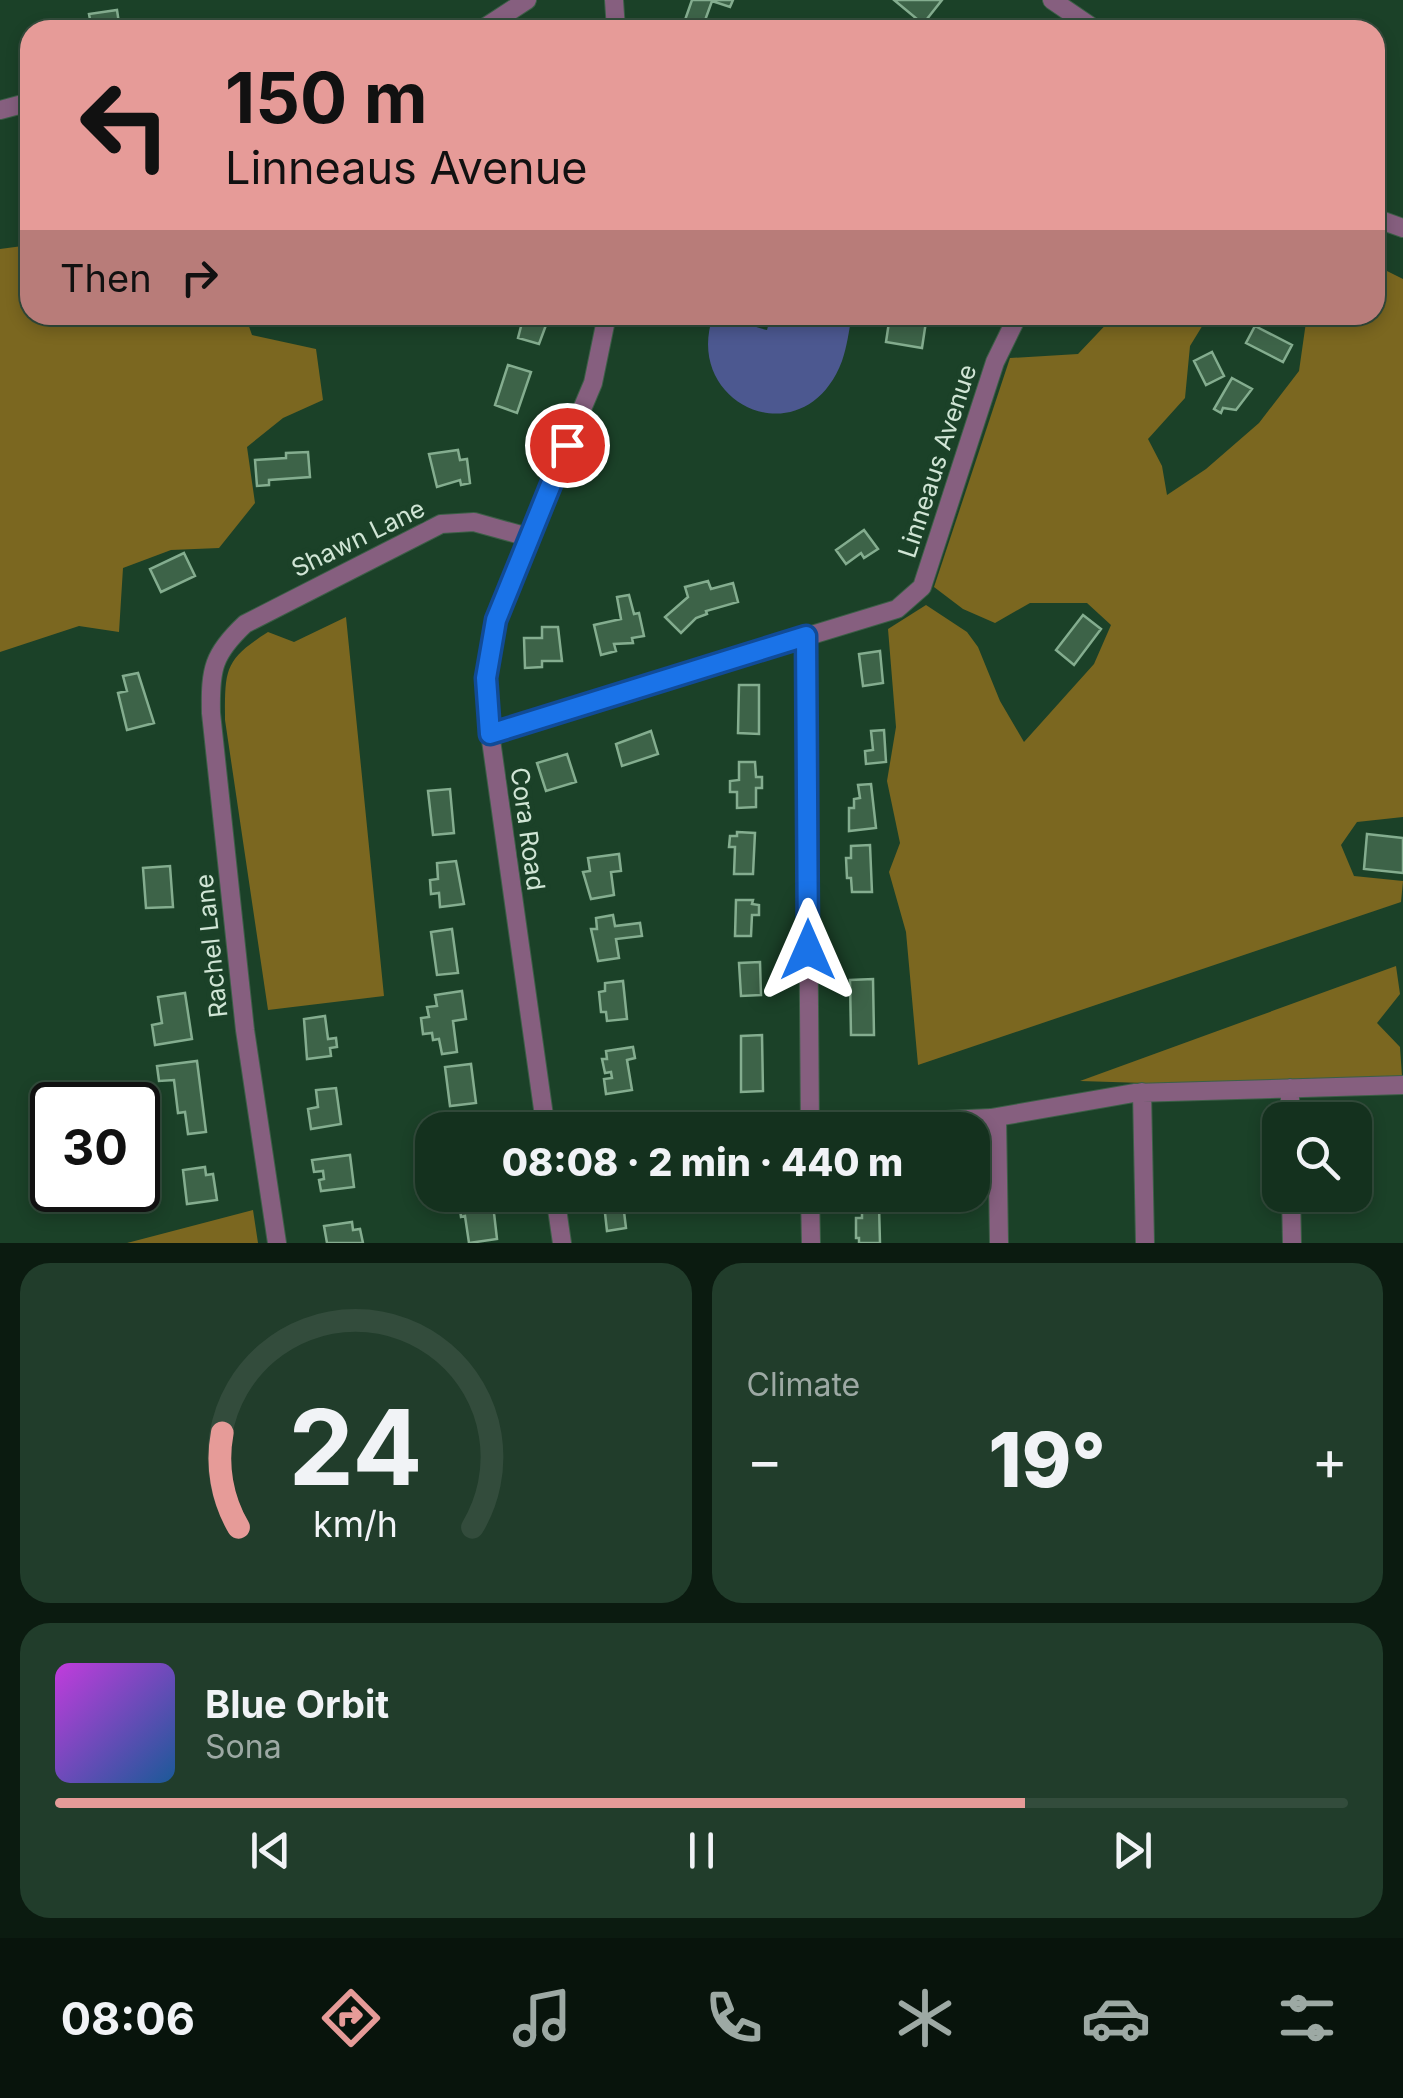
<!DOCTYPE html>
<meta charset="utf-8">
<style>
:root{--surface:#14311e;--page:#213d2b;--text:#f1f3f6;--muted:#9da9a4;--line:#334c3c;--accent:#e69b98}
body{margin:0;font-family:Inter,sans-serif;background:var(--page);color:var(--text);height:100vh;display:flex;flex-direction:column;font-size:38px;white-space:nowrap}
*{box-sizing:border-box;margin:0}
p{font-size:32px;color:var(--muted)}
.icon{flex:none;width:55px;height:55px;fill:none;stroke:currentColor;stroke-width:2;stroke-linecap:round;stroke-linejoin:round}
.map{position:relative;height:1243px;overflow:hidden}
.details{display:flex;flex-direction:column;gap:20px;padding:20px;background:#0b1b10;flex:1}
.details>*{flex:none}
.top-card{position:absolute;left:20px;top:20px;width:1365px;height:305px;border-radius:30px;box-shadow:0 5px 15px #0003,0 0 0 2px var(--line);background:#e69b98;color:#111;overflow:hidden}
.tools{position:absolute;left:1262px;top:1102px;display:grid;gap:20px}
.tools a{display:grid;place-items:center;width:110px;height:110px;border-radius:20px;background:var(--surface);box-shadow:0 5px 15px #0003,0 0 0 2px var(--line);font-size:50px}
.speed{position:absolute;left:30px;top:1082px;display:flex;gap:20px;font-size:50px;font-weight:700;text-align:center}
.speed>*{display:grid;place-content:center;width:130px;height:130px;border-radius:50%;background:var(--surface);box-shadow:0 5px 15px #0003,0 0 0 2px var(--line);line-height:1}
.speed .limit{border:5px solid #111;border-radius:15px;background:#fff;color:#111}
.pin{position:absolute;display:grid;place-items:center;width:85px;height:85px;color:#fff;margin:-42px;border:5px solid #fff;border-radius:50%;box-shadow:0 2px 10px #0007}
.me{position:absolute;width:110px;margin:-55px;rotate:0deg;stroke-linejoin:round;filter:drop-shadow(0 0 8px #0008)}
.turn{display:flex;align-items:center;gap:35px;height:210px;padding:0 40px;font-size:45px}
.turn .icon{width:130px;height:130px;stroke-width:2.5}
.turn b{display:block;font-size:70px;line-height:85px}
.then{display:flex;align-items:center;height:95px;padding:0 40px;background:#0003;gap:20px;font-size:38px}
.big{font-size:75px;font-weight:800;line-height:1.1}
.details .card{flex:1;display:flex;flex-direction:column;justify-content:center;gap:15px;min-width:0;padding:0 35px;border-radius:30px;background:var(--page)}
.details .dial{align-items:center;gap:0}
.dial svg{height:260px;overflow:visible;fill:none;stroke:var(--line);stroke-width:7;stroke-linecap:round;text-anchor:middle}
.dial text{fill:var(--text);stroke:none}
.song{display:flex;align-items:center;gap:30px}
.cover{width:120px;height:120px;border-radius:15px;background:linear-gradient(135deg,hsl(290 70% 55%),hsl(210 70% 35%))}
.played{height:10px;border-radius:5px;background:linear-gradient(90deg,var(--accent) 75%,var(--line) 75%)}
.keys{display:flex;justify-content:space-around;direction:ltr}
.heat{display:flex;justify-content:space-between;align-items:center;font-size:55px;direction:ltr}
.details .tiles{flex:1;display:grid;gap:20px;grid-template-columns:1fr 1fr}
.card:last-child{grid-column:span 2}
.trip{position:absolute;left:415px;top:1112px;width:575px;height:100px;border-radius:30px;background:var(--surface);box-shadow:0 5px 15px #0003,0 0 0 2px var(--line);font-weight:800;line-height:100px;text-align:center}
.menu{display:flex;height:160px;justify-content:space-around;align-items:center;background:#08140c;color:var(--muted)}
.menu .icon{width:70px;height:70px}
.menu .selected{color:var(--accent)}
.menu b{font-size:45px;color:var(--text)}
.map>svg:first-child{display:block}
</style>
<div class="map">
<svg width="1403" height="1243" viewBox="0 0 1403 1243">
<rect width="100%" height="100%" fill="#1b4128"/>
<!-- forest -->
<path fill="#7b6720" d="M30 245V315H245L252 335 316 349 323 400 283 418 247 447 255 503 219 548 171 550 123 568 119 632 79 626 0 652V249Z
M1385 270 1403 279V817L1357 822 1341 845 1354 876 1403 881 1401 902 918 1065 906 932 889 872 900 843 887 781 896 727 888 629 926 605 967 632 978 647 1000 701 1024 742 1094 664 1111 625 1087 603H1030L995 623 963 609 934 587 1010 358 1078 354 1115 315H1209L1190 346 1185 398 1148 439 1162 466 1167 495 1206 469 1259 423 1299 371 1307 315H1375V272Z
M346 617 384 996 268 1010 225 720C225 669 224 660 268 632L294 642Z
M1396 966 1400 994 1377 1023 1400 1047 1403 1091 1080 1081Z
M253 1210 258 1243H127Z"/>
<!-- water -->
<path fill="#4c5890" d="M717 315C737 315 748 326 767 330L771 315H852C849 330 847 347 842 361 805 459 682 406 713 316Z"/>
<!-- building -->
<path fill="#3d6348" stroke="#84ad8f" stroke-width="2.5" d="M692 0H733L730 7 712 1 703 26 685 20Z
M894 0H942L923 24Z
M117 10 120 30H92L89 14Z
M250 21V30H229V23Z
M194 22V30H151V24Z
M524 315 549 317 539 344 518 338Z
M893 315H927L922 348 886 342 889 322 900 324 901 316Z
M1255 326 1292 345 1283 362 1246 343Z
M1212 352 1224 376 1206 385 1194 361Z
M508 365 531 372 517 413 495 405Z
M1232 378 1252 389 1236 410 1223 408 1221 413 1214 409Z
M458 450 460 460 467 459 470 483 461 485 460 480 437 487 429 454Z
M308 452 310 477 269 480V485L257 486 255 460 286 458V453Z
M864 530 878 549 864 558 861 553 846 564 836 550Z
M184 553 195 576 161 592 150 569Z
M708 581 711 589 733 583 738 602 706 611 707 614 696 618 681 633 665 617 688 597 685 587Z
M629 595 634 614 639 613 644 636 632 638 633 643 614 644 616 651 601 655 594 625 621 619 617 597Z
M1083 615 1101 629 1074 665 1056 650Z
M542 627H558L562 661H542V667L525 668 524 638H542Z
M880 651 883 683 863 686 859 654Z
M138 673 154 723 127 730 118 693 127 691 123 676Z
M739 685H759V734L738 733Z
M884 730 886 762 866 764 865 751 873 750 871 731Z
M651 731 658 754 622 766 616 744Z
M567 754 576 782 546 791 537 763Z
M739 762H755L756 777H762V788H756V807L737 808V792H730V781L739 780Z
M871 784 876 828 849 831V808H854V799L860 798 858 785Z
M450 789 454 833 433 835 428 791Z
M737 832 755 833 753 874H734L735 847H729L730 836H737Z
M1367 834 1403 838V873L1364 869Z
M870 845 872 892H852L851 878H847L846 858H851V846Z
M619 854 621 871 611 872 614 895 591 899 583 872 590 871 588 858Z
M456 861 464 904 440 907 439 893 431 894 430 880 438 879 437 863Z
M170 866 173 907 146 908 143 868Z
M736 900H753L752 904 759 905V915H752L751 936H735Z
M613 915 615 926 640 923 642 936 616 939 619 958 598 961 591 929H597L596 918Z
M452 929 458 973 437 975 431 932Z
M760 962 761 995 741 996 739 963Z
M873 979 874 1035H851L850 980Z
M623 981 627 1019 607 1021 606 1012H601L599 992 605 991V983Z
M462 991 466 1019 453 1021 457 1052 442 1054 439 1039 433 1040 432 1033 423 1034 421 1018 429 1017 427 1007 437 1006 435 995Z
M185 993 192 1039 155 1045 152 1025 162 1023 158 997Z
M325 1016 328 1039 336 1038 337 1047 330 1048 331 1056 307 1059 304 1019Z
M762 1035 763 1091 741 1092V1036Z
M633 1047 635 1058 627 1060 632 1090 606 1094 604 1079 612 1078 611 1072 605 1073 602 1059H607L606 1051Z
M197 1061 206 1132 188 1134 185 1112 178 1113 174 1080 159 1081 157 1066Z
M471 1064 476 1103 450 1106 445 1067Z
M336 1088 341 1124 311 1129 308 1109 318 1107 316 1090Z
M614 1116 615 1130H593L592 1119Z
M350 1155 354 1187 321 1191 319 1180 324 1179 323 1171 314 1172 312 1160Z
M205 1167 206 1175 213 1174 217 1200 187 1204 183 1170Z
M603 1195H622L626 1228 607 1231Z
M497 1197 499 1212 494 1213 497 1239 469 1243 465 1216 461 1217 459 1202Z
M862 1206H879L880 1243H859V1238H856V1218H862Z
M352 1222 353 1230 360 1229 363 1243H327L324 1226Z"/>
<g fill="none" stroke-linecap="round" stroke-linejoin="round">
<defs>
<path id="minor" d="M614 0 616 30
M1052 0 1096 30
M481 30 527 0
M0 110 30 102
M1375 218 1403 228
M806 637 810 1130
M490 733 897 609 922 587 995 362 1018 315
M1290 1088V1120
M1142 1092 1145 1243
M997 1117 999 1243
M810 1126 991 1118 1134 1093 1403 1085
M546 1130 490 733 485 678 497 620 528 537 593 383 607 315
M555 1195 562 1243
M810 1195 811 1243
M1291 1195 1292 1243
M277 1243 245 1030 211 713C210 669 213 654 245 624L441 524 474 522 528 537"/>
</defs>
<!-- minor casing -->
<use href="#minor" stroke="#3c5f47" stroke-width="20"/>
<!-- minor -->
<use href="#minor" stroke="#865f7f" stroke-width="18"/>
</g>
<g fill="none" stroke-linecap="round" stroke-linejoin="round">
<defs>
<path id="route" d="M567 445 496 620 486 678 490 734 806 636 808 950"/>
</defs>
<!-- route casing -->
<use href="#route" stroke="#114b97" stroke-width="25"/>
<!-- route -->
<use href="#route" stroke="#1a73e8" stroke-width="18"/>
</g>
<g text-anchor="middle" stroke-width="10" stroke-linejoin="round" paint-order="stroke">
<!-- street labels -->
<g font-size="25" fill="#d0e5d5" stroke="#1b4128">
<text transform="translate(937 461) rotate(-72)" y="9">Linneaus Avenue</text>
<text transform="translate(358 538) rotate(-26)" y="9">Shawn Lane</text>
<text transform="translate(528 829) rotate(82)" y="9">Cora Road</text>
<text transform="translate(211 946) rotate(-96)" y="9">Rachel Lane</text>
</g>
</g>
</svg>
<div class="tools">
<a><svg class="icon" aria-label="search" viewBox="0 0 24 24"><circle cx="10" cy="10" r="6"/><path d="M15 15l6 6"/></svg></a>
</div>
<div class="speed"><div class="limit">30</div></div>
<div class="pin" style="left:567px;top:445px;background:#d93025"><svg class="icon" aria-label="arrive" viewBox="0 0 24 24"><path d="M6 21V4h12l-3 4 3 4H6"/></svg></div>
<svg class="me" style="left:808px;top:950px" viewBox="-20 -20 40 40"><path d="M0-17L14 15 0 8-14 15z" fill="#1a73e8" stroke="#fff" stroke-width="4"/></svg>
<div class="trip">08:08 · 2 min · 440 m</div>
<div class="top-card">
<div class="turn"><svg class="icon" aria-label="left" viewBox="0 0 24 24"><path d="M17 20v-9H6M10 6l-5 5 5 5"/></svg><div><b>150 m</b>Linneaus Avenue</div></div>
<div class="then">Then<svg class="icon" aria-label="right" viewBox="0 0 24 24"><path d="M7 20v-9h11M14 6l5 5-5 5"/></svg></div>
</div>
</div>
<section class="details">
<div class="tiles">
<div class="card dial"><svg viewBox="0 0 100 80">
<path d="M14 69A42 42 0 1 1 86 69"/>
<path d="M14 69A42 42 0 0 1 9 40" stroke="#e69b98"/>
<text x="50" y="56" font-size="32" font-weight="700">24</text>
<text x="50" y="72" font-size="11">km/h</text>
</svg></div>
<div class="card"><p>Climate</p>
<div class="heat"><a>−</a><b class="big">19°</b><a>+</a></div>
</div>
<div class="card">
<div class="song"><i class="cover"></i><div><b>Blue Orbit</b><p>Sona</p></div></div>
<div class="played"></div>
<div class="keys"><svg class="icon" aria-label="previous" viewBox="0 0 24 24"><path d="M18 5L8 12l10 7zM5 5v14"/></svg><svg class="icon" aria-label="pause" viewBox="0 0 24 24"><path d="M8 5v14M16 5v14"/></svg><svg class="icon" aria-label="next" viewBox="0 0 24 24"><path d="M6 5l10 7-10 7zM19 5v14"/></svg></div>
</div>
</div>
</section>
<nav class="menu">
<b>08:06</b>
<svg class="icon selected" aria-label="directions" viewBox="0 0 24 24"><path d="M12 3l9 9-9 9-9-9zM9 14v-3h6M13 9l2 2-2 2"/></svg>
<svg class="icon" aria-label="music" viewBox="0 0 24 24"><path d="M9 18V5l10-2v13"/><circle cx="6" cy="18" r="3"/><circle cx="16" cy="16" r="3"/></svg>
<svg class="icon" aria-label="phone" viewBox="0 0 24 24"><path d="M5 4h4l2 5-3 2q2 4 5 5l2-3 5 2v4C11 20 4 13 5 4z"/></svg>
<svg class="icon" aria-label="climate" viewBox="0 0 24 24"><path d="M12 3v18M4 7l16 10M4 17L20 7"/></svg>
<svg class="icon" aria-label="car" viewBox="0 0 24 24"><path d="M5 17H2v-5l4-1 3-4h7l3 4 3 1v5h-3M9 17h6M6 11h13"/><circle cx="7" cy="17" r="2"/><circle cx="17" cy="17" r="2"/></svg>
<svg class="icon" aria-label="filters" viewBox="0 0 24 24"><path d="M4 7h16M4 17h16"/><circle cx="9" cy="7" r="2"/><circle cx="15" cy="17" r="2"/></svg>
</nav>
